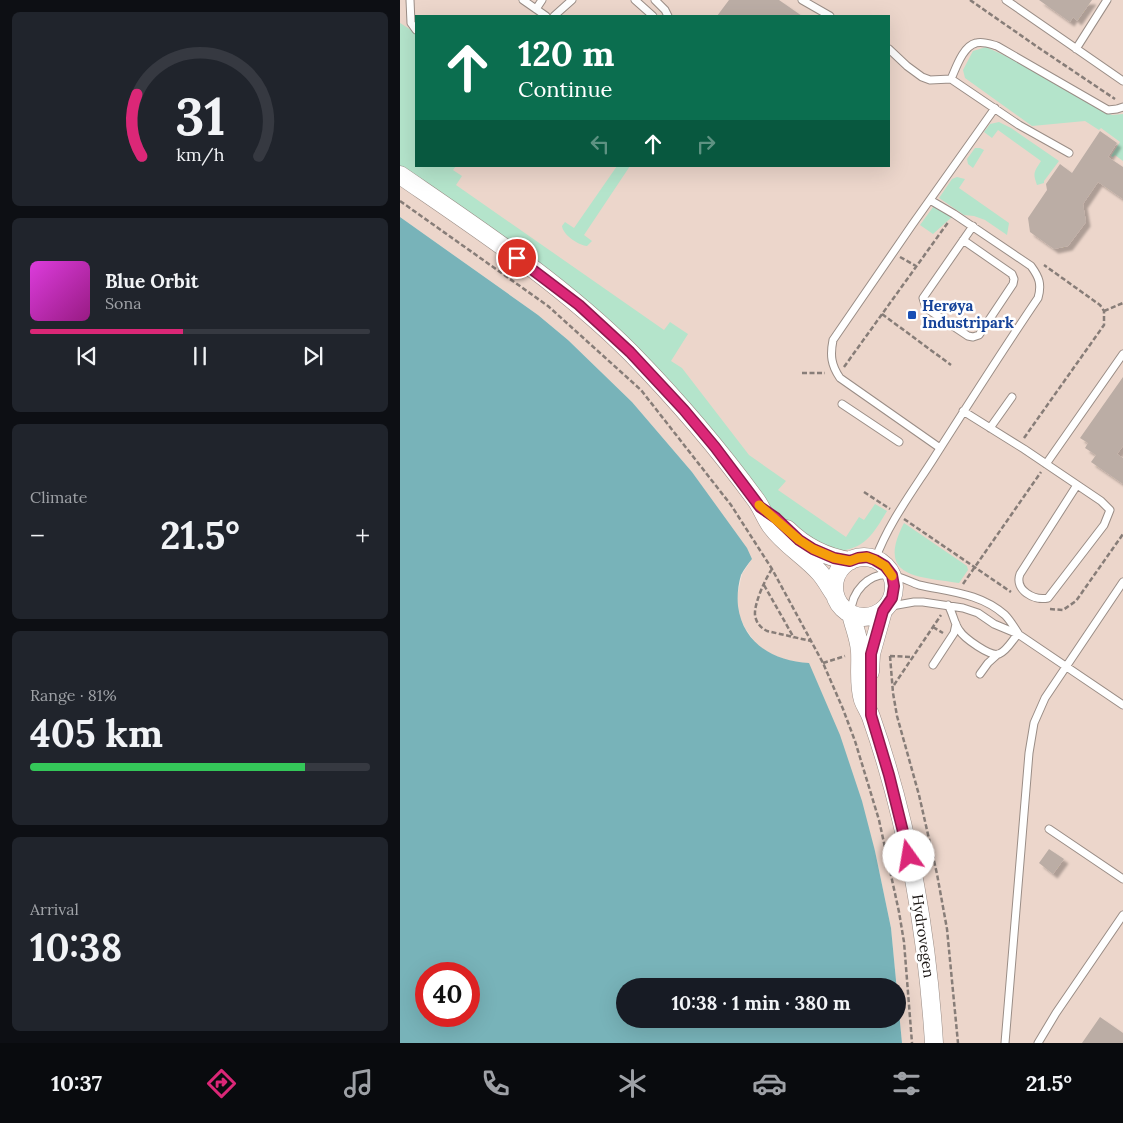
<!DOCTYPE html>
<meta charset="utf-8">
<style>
:root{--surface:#171b24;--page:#20242c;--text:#f1f3f6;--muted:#9ea1a6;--line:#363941;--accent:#db2777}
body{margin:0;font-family:Lora,serif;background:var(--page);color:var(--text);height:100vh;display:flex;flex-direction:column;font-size:19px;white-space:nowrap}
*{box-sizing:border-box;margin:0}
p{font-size:16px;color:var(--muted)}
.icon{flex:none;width:28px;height:28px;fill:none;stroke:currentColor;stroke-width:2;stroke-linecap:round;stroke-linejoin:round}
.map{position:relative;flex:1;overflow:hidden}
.sheet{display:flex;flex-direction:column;gap:12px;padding:12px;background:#0d0f14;width:400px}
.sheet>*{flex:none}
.banner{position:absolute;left:15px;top:15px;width:475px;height:152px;border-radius:0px;box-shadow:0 5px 20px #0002;background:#0b6e4f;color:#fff;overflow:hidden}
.speed{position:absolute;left:15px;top:962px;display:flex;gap:10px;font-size:25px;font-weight:700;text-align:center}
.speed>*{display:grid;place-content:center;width:65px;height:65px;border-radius:50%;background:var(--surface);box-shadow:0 5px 20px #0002;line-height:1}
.speed .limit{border:8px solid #d22;background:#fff;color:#111}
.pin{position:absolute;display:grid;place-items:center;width:42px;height:42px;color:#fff;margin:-21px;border:2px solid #fff;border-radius:50%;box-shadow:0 1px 5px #0007}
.me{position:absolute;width:55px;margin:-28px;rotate:347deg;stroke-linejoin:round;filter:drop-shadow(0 0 4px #0008)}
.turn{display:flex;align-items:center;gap:18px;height:105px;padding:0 20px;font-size:22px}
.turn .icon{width:65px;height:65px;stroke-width:2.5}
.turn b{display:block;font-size:35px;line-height:42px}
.lanes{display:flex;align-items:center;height:48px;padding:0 20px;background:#0003;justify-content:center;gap:25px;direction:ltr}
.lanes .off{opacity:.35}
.big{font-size:38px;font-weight:700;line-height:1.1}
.sheet .tile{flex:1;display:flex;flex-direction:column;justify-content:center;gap:8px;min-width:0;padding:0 18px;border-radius:8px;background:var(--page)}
.sheet .dial{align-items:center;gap:0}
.dial svg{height:130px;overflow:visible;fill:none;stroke:var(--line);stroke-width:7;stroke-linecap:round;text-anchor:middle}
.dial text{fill:var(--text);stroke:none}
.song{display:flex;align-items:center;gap:15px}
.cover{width:60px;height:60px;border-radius:8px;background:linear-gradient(135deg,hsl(300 70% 55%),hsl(310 70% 35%))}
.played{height:5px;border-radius:2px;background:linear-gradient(90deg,var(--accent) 45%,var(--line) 45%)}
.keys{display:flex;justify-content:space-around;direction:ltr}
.heat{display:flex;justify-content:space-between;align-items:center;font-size:28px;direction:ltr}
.charge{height:8px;border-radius:4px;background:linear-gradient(90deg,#34c759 81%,var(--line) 0)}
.trip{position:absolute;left:216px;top:978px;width:290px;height:50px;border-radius:25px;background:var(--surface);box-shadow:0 5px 20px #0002;font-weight:700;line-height:50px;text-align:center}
.tab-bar{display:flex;height:80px;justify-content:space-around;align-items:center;background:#090b0e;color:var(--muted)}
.tab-bar .icon{width:35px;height:35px}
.tab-bar .current{color:var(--accent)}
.tab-bar b{font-size:22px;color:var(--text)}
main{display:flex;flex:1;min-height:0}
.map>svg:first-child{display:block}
</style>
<main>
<section class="sheet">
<div class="tile dial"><svg viewBox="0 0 100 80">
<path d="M14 69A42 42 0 1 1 86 69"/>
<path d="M14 69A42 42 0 0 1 11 31" stroke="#db2777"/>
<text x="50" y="56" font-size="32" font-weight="700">31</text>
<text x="50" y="72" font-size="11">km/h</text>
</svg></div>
<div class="tile">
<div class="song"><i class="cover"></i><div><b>Blue Orbit</b><p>Sona</p></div></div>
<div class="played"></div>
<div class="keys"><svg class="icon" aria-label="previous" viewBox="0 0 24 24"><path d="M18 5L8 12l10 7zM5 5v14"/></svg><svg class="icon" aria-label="pause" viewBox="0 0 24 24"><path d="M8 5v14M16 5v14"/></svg><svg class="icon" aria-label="next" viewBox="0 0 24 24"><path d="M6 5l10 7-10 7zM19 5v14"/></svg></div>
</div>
<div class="tile"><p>Climate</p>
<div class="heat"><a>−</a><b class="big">21.5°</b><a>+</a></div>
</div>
<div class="tile"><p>Range · 81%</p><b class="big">405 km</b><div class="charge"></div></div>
<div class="tile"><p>Arrival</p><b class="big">10:38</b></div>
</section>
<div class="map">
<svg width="723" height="1043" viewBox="0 0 723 1043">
<defs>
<filter id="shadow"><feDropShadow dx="4.5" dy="4.5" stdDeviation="1" flood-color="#0004"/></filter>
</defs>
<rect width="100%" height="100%" fill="#f4e5dd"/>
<!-- built -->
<path fill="#ecd6cb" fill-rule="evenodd" d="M0 0H723V1043H502L491 928 475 851 392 662 373 655 357 645 345 628 339 615 337 597 342 574 352 559 292 472 232 402 168 340 138 315 0 217ZM16 16H489V166H16Z"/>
<!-- green -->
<path fill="#b4e4cb" d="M0 23 16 33V166H56L53 170 62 176 56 185 264 330 270 322 288 334 271 361 282 368 349 455 386 481 378 490 446 537 459 517 464 520 475 504 487 511C473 534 465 550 435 551L385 523 376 514 294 410 54 203 0 166Z
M586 47 621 63 712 115 723 114V161L715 155 713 157 711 156 720 142 701 128 699 130 685 121 632 126 565 78 563 70 573 51Z
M599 122 611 128 659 161 644 181V183L637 185C632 172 635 171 641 161L598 130 592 138 584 132 590 124Z
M575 148H580L584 150 573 168 568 164 567 159Z
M217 166H230L184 235 192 241 187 246C178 245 163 235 162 226L165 222 174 228Z
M557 177 565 179 559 188 609 223 607 235 585 220 574 216 564 215 539 198 552 179Z
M536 203 551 215 552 217 533 234 520 225Z
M504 523 567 566 568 570 559 583C519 576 475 579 504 523Z"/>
<!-- water -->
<path fill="#78b3b9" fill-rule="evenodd" d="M0 217 138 315 168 340 232 402 292 472 347 548 352 559C348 564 344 569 341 575 338 585 337 596 338 606 343 644 374 661 409 663L440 735 462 801 475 851 491 928 502 1043H0ZM26 974H69V1016H26ZM225 986H498V1019H225Z"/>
<!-- building -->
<path fill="#bbada5" filter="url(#shadow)" d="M329 0H379L402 16H317Z
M639 0H692L677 21 673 17 670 22Z
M700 131 717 143 708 157 723 167V199L698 182 683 204 686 222 668 246 654 249 630 232 628 218 647 190 646 184 660 164 672 173Z
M723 377V446L717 454 723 458V484L691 462 696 455 685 448 688 443 680 438Z
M649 849 664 859 653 874 639 863Z
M700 1017 723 1033V1043H682Z"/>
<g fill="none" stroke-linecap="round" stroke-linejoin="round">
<defs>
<path id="service" d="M10 0 11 23 16 30
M123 0 146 16
M235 0 253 16
M255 0 265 10 268 16
M402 0 430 16
M606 0 723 81
M136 9 142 0
M154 16 172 0
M489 49 507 66 522 77 530 80 551 79 619 125 669 153
M676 49 707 0
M551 79C556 68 563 46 576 43 583 41 590 44 597 46L708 110 717 109 723 107
M563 240 612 274 614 279 613 284 579 335 573 337 568 336 526 308 523 298 573 226
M442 404 499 442
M563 411 624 449 701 501 710 510 704 525 648 598C634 601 614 590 620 574L677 485
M590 428 612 397
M540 448 440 378C431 365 430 355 433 340L512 225 595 108
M646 464 723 354
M475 560C488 524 512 492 532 461 567 406 602 351 638 298 642 284 639 277 631 266L554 214 530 200
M548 605C553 613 554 623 559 630 564 638 590 657 599 654 607 651 613 639 618 634
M486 607 514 602H523L563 608 578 613 594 624 618 634 723 705
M451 613C451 592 469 572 490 575 500 576 510 582 519 585 550 592 580 593 605 615 610 620 614 627 618 633
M533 665 554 633 556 624
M580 674 588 663 598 654
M649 829 723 879
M605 1043 629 753 634 723 645 698 723 582
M638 1043 656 1013 723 915"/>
<path id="tertiary" d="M0 175C80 230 162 284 231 353 276 399 318 448 356 500 362 508 365 518 371 526 385 545 405 556 420 573 426 580 430 588 435 595
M387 529C405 547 425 557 450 561
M434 587a30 30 0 1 1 60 0a30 30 0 1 1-60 0Z
M451 614C454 627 459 638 460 651 461 667 458 684 463 700 465 706 469 711 471 717 508 822 527 932 534 1043
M470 672 471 654 483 611"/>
</defs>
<!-- service casing -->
<use href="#service" stroke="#9a8d86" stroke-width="9"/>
<!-- tertiary casing -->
<use href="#tertiary" stroke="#9a8d86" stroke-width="19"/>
<!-- path -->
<path stroke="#877d78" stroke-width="2.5" stroke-dasharray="5 2.5" stroke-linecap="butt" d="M570 0 639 48 715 99
M0 201 148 306 241 390 331 505 372 569 423 663 443 709 455 741 479 820 499 912 504 942 512 1043
M500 257 516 266
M704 311 723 303
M482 314 551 365
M444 367 549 221
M402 373H425
M624 438 704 325V311L700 305 644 265
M464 492 490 509
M504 519 611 592
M372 569C365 579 354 604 355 615 356 623 361 628 367 631L411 641
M563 584 641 472
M364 585 394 638
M650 609 663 610 676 601 723 534
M533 627 543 633
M490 656 493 693 497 716 519 795 537 874 547 929 558 1043
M490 656 512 657
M423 663 445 656
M494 685 541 615"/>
<!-- service -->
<use href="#service" stroke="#fff" stroke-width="7"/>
<!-- tertiary -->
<use href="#tertiary" stroke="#fff" stroke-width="18"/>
</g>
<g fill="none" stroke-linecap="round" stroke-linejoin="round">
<defs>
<path id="route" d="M117 258 179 305 230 352 284 410 315 447 360 507 376 518 399 540 413 549 434 558 450 561 458 558 467 557 475 560 485 566 492 575 494 586 492 598 483 611 471 654V715L489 775 509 856"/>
</defs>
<!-- route casing -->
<use href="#route" stroke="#8e194d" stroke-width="12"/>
<!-- route -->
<use href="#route" stroke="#db2777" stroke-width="9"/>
<!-- slow -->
<path stroke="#f59e0b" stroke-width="9" d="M359 505 399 540 413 549 434 558 450 561 458 558 467 557 475 560 485 566 492 576"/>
</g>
<!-- markers -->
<rect fill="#1a4fb4" stroke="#fff" stroke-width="2" x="507" y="310" width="10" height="10" rx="2.5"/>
<g text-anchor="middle" stroke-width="5" stroke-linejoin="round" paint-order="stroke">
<!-- transit labels -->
<g font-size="15" font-weight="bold" fill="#164399" stroke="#fff" text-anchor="start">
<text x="522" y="311">Herøya<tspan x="522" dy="17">Industripark</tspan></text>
</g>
<!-- street labels -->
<g font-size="15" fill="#1b1613" stroke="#fff">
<text transform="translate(523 936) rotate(82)" y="5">Hydrovegen</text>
</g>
</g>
</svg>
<div class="speed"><div class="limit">40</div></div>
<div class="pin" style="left:117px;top:258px;background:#d93025"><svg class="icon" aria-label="arrive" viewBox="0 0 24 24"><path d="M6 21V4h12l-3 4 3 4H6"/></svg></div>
<svg class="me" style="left:509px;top:856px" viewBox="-20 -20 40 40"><circle r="19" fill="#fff"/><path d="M0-13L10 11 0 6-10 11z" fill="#db2777"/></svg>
<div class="trip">10:38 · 1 min · 380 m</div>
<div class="banner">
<div class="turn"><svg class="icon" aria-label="ahead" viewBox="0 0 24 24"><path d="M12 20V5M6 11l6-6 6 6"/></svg><div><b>120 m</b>Continue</div></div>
<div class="lanes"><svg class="icon off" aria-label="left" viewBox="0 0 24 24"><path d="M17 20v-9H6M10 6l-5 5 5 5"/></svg><svg class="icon" aria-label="ahead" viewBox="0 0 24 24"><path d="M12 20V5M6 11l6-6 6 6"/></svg><svg class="icon off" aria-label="right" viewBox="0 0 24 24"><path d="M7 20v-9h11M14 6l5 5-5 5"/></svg></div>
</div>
</div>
</main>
<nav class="tab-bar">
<b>10:37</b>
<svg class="icon current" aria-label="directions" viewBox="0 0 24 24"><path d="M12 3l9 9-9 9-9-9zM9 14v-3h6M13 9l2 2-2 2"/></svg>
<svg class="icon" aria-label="music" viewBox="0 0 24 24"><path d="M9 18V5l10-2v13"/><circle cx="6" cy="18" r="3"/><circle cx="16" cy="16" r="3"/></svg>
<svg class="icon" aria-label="phone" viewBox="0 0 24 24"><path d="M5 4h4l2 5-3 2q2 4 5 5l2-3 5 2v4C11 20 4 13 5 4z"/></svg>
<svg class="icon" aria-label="climate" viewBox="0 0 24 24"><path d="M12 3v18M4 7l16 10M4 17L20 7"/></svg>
<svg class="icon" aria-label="car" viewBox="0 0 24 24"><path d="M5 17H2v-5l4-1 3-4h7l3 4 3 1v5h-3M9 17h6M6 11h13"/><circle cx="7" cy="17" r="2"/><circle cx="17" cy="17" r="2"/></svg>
<svg class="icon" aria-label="filters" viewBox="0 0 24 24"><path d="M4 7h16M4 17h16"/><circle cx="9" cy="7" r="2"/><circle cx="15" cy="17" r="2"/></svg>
<b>21.5°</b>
</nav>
